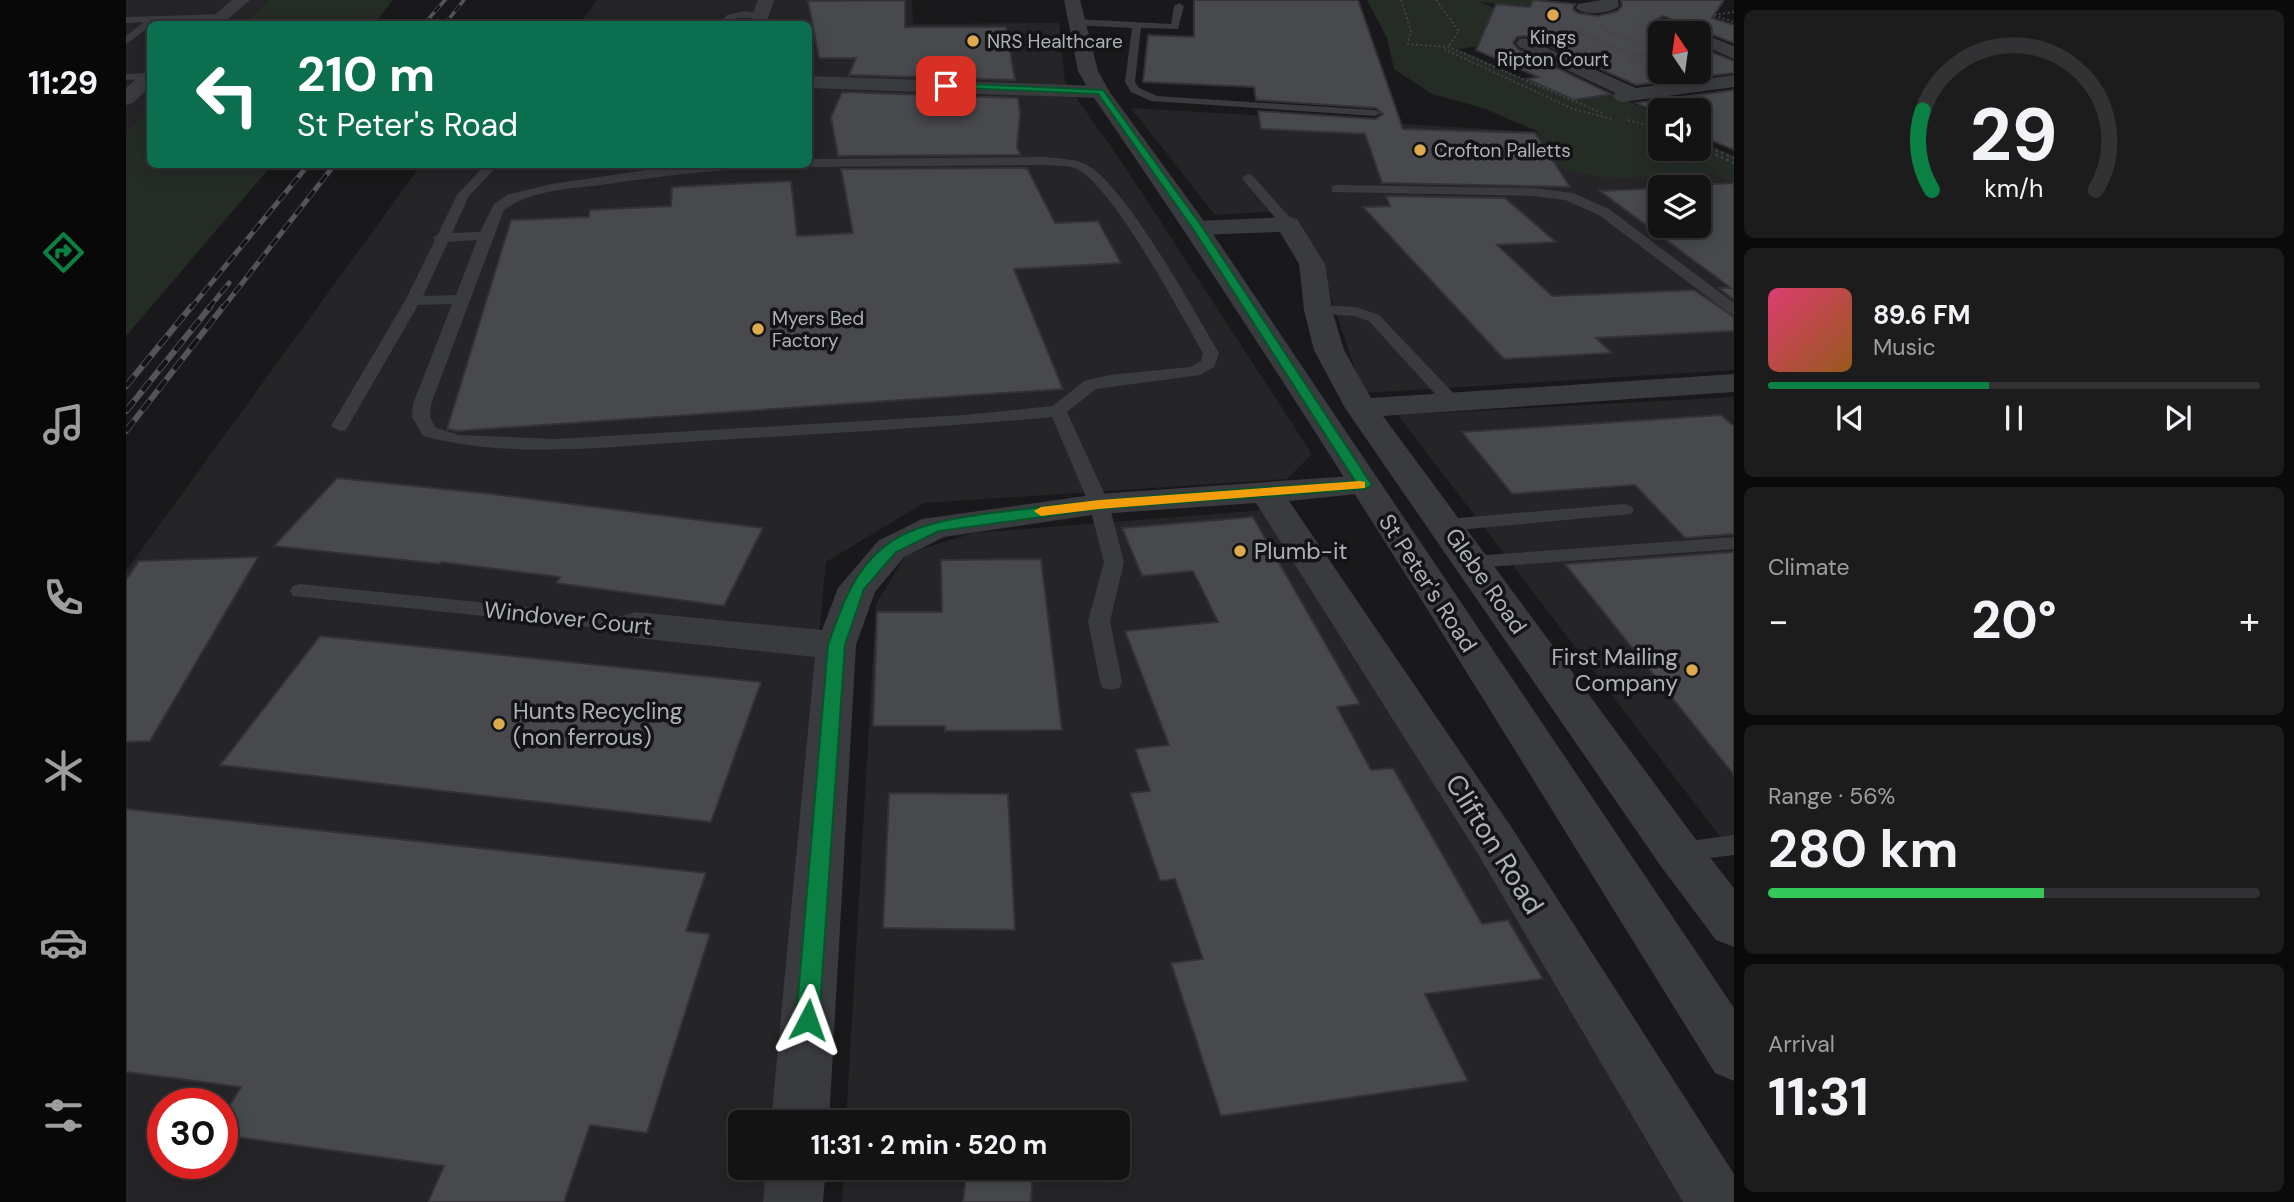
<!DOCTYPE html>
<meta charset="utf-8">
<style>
:root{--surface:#131314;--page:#1c1c1d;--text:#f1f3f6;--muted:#9d9ea0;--line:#323234;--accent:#0b8043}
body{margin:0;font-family:"DM Sans",sans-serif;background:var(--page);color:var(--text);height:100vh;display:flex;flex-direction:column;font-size:26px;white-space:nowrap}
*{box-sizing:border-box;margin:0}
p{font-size:23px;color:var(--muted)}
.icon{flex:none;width:38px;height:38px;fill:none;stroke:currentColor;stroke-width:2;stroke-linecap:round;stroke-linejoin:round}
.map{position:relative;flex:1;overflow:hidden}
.drawer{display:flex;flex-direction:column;gap:10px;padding:10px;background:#0a0a0b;width:560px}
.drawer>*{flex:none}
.hud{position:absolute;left:21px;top:21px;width:665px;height:147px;border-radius:10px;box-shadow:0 4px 18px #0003,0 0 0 2px var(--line);background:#0b6e4f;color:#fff;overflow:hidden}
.needle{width:46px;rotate:347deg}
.tools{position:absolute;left:1522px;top:21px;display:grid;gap:14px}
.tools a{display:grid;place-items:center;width:63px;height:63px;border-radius:10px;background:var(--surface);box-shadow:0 4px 18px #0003,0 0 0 2px var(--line);font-size:35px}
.speed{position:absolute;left:21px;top:1088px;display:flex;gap:14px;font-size:35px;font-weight:700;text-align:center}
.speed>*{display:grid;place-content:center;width:91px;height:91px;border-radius:50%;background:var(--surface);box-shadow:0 4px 18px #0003,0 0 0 2px var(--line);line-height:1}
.speed .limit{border:10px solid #d22;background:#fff;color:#111}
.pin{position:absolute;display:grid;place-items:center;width:60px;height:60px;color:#fff;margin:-30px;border-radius:14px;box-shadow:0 4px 10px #0006}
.me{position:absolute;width:77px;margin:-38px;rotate:4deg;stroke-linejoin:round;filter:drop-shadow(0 0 5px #0008)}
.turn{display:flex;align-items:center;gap:24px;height:147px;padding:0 35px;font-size:32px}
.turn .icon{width:91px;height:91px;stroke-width:2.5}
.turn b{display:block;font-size:49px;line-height:60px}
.big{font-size:52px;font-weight:700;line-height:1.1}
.drawer .tile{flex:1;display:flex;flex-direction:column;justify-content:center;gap:10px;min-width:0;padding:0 24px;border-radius:10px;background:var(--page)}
.drawer .dial{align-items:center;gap:0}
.dial svg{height:182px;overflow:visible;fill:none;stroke:var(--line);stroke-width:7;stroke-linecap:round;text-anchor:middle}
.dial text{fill:var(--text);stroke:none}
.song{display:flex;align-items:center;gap:21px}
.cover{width:84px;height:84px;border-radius:10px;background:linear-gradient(135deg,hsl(340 70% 55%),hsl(30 70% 35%))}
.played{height:7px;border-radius:4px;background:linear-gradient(90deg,var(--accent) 45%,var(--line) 45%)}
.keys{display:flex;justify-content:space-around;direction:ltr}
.heat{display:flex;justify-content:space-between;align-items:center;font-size:38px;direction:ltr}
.charge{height:10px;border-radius:5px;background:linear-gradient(90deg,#34c759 56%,var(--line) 0)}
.trip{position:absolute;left:602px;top:1110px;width:402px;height:70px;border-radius:10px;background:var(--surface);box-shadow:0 4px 18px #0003,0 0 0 2px var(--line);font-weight:700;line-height:70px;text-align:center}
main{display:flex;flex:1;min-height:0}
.dock{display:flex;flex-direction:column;width:126px;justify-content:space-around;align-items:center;background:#080808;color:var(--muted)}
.dock .icon{width:49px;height:49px}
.dock .active{color:var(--accent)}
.dock b{font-size:32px;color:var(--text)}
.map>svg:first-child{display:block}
</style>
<main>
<nav class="dock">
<b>11:29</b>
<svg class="icon active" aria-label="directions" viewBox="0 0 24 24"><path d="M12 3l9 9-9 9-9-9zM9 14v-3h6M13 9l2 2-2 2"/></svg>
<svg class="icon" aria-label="music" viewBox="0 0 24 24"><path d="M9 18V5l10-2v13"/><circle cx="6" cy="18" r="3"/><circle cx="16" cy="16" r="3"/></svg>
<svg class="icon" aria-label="phone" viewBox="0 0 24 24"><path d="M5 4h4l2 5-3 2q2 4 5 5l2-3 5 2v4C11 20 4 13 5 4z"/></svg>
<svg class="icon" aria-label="climate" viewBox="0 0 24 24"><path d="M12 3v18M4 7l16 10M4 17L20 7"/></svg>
<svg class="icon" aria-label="car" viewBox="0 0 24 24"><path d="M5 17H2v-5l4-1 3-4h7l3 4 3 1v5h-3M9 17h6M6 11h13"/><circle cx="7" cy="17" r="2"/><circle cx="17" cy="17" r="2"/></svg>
<svg class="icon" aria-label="filters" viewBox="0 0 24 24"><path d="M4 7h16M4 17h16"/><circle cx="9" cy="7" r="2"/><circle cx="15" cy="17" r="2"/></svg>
</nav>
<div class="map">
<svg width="1608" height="1202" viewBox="0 0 1608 1202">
<rect width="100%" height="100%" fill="#19191b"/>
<!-- built -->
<path fill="#252528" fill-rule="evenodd" d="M0 0H143L117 24H24V110L0 132Z
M471 0H786L787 24 933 23 939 82 997 164 1186 454 1161 479 798 503 700 562 672 852 653 1122H614V1167H650L647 1202H0V571L295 165 682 164V24H454ZM37 1104H96V1164H37Z
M1005 108 1413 132 1485 179 1585 174 1608 184V370L1237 393 1194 265 1157 211 1089 215ZM1535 187H1573V226H1535Z
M1608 397V855L1272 415Z
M1138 510 1314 782 1563 1202H716L718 1167H992V1122H720L750 604 781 553 848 533Z"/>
<!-- green -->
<path fill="#252c26" d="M143 0H267L248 24H117Z
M1241 0H1406L1404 6 1354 2 1422 31 1369 38 1377 43 1332 49 1445 100 1486 94 1535 116V149H1573V141L1608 156V184L1585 174 1485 179 1418 165 1413 132 1357 108 1306 94 1268 69 1261 38Z
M24 110V164L146 165 0 336V132Z"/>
<!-- building -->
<path fill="#48494d" stroke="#333337" stroke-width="2" d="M779 0V27H880L889 80 723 75 730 58H693L682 1Z
M1068 0H1232L1277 129 1409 133 1444 187 1256 183 1239 134 1135 129 1132 111 1249 119 1257 114 1250 108 1130 100 1128 87 1017 82 1022 35 1068 37Z
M1407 0 1449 4 1447 9 1452 13 1472 16 1491 11 1496 6 1495 0H1598L1586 18 1608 25V43L1537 16 1524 23 1540 33H1535V72H1573V47L1608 61V73L1510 85 1400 36 1391 37 1387 43 1392 49 1485 94 1448 100 1401 79 1412 77 1350 50 1370 4 1404 7Z
M1608 90V150L1573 135V110H1535V114L1510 103Z
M716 92 892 98 894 113 891 147 895 155 712 156 705 117Z
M901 168 929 223 972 221 995 263 888 269 937 389 331 431 321 429 385 220 463 217 464 210 545 206 546 187 665 181 671 236 727 233 715 169Z
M1608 183V300L1593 288H1605L1474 191 1535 188V226H1573V187H1540Z
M1260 196 1379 198 1430 242 1371 245 1426 296 1568 290 1608 317V331L1470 338 1486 353 1378 359 1237 207 1264 206Z
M1595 415 1608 426V534L1559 538 1509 485 1386 494 1336 432Z
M211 478 366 494 637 528 598 606 430 583 434 577 315 562 314 564 148 546Z
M1127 517 1234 704 1211 707 1245 770 1267 768 1356 924 1382 920 1417 979 1299 994 1342 1081 1095 1116 1045 963 1077 959 1049 879 1034 881 1004 793 1024 791 1009 749 1043 745 999 631 1092 622 1067 571 1016 576 996 528Z
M1608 552V775L1439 564Z
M132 557 24 741 0 742V580L13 561Z
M915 559 936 730 819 731V726H747L751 612H816L815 560Z
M194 636 635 682 585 822 94 765Z
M763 793 882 794 889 930 757 928Z
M0 809 580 873 560 931 584 934 521 1133 464 1125 438 1202H302L318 1166 96 1135V1118L115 1087 0 1072Z
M841 1167H907L905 1202H837Z"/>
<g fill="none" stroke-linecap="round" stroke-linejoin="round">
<!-- path-far1 -->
<path stroke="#414246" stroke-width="2" stroke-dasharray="2 2.5" stroke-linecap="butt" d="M1275 0 1285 30 1282 44 1322 47 1476 113
M1310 0 1333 31 1322 47
M1608 12 1587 15 1608 22
M1458 31 1451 32 1510 56 1503 58 1527 67
M1480 31 1535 52
M1318 49 1447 109 1486 119
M1510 56 1534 53
M1520 64 1535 62
M1502 120 1535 129"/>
<!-- path -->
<path stroke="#414246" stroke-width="2.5" stroke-dasharray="2.5 3.5" stroke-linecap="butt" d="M1573 143 1608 158
M1573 147 1608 163"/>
<!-- service -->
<path fill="#3a3b3f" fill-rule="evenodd" d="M1053 3 1058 6 1052 29 1015 28 1009 82 1013 88 1031 96 1249 110 1255 113 1249 116 1025 101 1005 92 999 82 1006 28 950 25 945 22 950 19 1045 24 1048 6Z
M619 11 640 15 635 18H611L602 24H593L601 15Z
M95 14 100 17 98 19 30 22 0 44V36L18 22 0 23V17Z
M24 73V79L0 80V74Z
M919 157C932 159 949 158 961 165 1002 189 1066 308 1093 353L1088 367 1074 375 970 389 941 412 983 504 998 562 984 621 996 682 993 688 985 690 977 688 974 682 962 621 978 562 963 504 926 417C810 428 693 434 576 441 484 446 387 460 297 436L286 417 287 404 326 304 292 305 220 430 214 431 205 426 279 301 309 240 307 238 312 234 331 195 360 164H373L343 196 326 233 354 232 368 204 381 195 425 184 562 164H641L635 168C581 170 529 177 475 185 443 189 405 190 378 210L305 404 304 417 310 428 333 435 430 439 838 415 927 406 958 381 983 375 1064 367 1075 361 1077 353C1053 312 989 189 951 169 942 165 929 166 919 165L682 167 677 164H682V159ZM351 240 330 295 297 296 322 242Z
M1122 174 1126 175 1167 221V227H1157L1118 181 1116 178Z
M1211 185 1407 188 1447 193 1483 209 1608 303V315L1603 313 1473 215 1439 200 1407 196 1206 192V186Z
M1192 305 1230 307 1253 315 1332 398 1335 402 1332 406H1320L1243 321 1228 316 1187 313 1184 310Z
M1498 504 1505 506 1508 510 1505 514 1320 531 1310 525 1320 519Z
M1608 537V549L1347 568 1340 567 1337 562 1340 557 1347 556Z
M174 584 510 618 518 620 521 625 518 630 510 632 167 596 164 591 167 586Z
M1608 835V855L1551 862 1542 858 1538 851 1542 844Z"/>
<!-- minor -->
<path fill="#3a3b3f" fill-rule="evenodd" d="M106 0H124L96 24H78Z
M632 0H648L640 24H623Z
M1476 0H1492L1493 6C1485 14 1458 16 1450 8L1452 4Z
M1536 18 1608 46V59L1573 44V33C1557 33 1539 35 1527 23Z
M1399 38 1510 88 1608 75V87L1497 102 1490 100 1487 96 1489 93 1393 47 1390 43 1393 39Z
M24 71V87L7 103 0 105V88L17 73Z
M682 76 974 86 981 88 984 92 981 96 974 98 682 88Z
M1162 217 1171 219 1199 264 1206 310 1218 350 1245 398 1608 374V392L1257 416 1568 837 1608 888V947L1590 940 1534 865 1219 408 1188 350 1178 310 1173 264 1154 232 1071 235 1062 233 1059 228 1062 223 1071 221Z
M1239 475 1251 478 1256 485 1251 492 1163 501 1386 828 1608 1174V1202H1557L1352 854 1130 503 973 514 818 537 778 557 749 592 730 645 703 1122H645L689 657 510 638 496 634 490 625 496 616 510 612 696 630 712 588 752 541 796 519 973 494Z
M640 1167H700L697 1202H637Z"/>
<!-- tertiary -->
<path fill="#3a3b3f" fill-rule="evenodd" d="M938 0H954L972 71 983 91 1083 228 1608 1008V1081L1589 1073C1384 744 1184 411 964 92L952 71Z"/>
<defs>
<path id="rail-far2" d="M298 24 319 0
M319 24 338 0"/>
<path id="rail-far1" d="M64 309 183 164
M82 309 103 283
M96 309 209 164"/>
<path id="rail" d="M0 386 65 307
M0 411 84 307
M0 431 97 307"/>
</defs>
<!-- rail-far2 casing -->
<use href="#rail-far2" stroke="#54555a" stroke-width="3.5"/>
<!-- rail-far1 casing -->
<use href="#rail-far1" stroke="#54555a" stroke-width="5"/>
<!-- rail casing -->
<use href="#rail" stroke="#54555a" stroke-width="6"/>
<!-- rail-far2 -->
<use href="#rail-far2" stroke="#141416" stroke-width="2.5" stroke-dasharray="8" stroke-linecap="butt"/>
<!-- rail-far1 -->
<use href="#rail-far1" stroke="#141416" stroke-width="3.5" stroke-dasharray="10" stroke-linecap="butt"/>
<!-- rail -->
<use href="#rail" stroke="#141416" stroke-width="4.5" stroke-dasharray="13" stroke-linecap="butt"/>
</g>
<!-- route -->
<path fill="#0b8043" stroke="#07532c" stroke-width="2" d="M820 83 977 90 1077 228 1246 485 1239 489 973 509 813 531 770 552 738 589 719 645 693 1020 689 1028 682 1031 674 1028 670 1020 702 645C715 608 727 571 759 546 796 517 862 514 907 508 1014 495 1122 489 1229 481L1067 229 972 94 817 87Z"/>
<!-- slow -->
<path fill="#f59e0b" d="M1234 481 1239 482V488L973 509 915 516 908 511 915 507 973 500Z"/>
<!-- markers -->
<g fill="#deaa4e" stroke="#141416" stroke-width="2.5">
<circle cx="1427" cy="15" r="7"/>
<circle cx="847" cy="41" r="7"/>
<circle cx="1294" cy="150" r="7"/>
<circle cx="632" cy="329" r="7"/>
<circle cx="1114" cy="551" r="7"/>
<circle cx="1566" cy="670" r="7"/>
<circle cx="373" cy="724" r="7"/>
</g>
<g text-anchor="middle" stroke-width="7" stroke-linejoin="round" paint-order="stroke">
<!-- far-poi labels -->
<g font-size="19" fill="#adb1b9" stroke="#141416" text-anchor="start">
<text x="1427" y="44" text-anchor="middle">Kings<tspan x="1427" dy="22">Ripton Court</tspan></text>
<text x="861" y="48">NRS Healthcare</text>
<text x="1308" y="157">Crofton Palletts</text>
<text x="646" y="325">Myers Bed<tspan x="646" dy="22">Factory</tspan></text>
</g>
<!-- poi labels -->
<g font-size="23" fill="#adb1b9" stroke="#141416" text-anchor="start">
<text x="1128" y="559">Plumb-it</text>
<text x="1552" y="665" text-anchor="end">First Mailing<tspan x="1552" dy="26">Company</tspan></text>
<text x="387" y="719">Hunts Recycling<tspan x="387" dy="26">(non ferrous)</tspan></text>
</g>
<!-- street labels -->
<g font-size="23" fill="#adb1b9" stroke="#141416">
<text transform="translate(1360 581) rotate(55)" y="8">Glebe Road</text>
<text transform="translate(1302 583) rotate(57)" y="8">St Peter's Road</text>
<text transform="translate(442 618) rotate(6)" y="8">Windover Court</text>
</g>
<!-- near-street labels -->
<g font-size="28" fill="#adb1b9" stroke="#141416">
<text transform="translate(1369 844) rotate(58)" y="10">Clifton Road</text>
</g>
</g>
</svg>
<div class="tools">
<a><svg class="needle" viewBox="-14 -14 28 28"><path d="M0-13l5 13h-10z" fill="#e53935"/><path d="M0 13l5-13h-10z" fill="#9d9ea0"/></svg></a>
<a><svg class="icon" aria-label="sound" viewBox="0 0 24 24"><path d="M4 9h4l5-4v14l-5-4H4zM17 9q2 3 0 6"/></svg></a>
<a><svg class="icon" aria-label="layers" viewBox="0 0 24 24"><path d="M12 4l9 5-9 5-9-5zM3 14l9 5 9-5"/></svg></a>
</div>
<div class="speed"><div class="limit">30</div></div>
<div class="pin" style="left:820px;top:86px;background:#d93025"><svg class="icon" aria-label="arrive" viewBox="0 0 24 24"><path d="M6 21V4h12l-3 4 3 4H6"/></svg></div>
<svg class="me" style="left:682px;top:1020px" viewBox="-20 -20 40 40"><path d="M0-17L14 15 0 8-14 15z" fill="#0b8043" stroke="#fff" stroke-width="4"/></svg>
<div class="trip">11:31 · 2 min · 520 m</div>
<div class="hud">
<div class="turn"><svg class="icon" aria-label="left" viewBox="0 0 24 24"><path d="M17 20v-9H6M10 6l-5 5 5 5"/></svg><div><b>210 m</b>St Peter's Road</div></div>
</div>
</div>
<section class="drawer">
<div class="tile dial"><svg viewBox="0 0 100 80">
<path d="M14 69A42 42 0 1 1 86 69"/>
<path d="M14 69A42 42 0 0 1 10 34" stroke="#0b8043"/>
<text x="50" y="56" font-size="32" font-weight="700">29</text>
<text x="50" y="72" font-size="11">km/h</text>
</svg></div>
<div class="tile">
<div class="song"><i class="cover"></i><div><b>89.6 FM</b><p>Music</p></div></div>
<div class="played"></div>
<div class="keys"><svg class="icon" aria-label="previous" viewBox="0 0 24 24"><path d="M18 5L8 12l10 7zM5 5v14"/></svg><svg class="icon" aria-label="pause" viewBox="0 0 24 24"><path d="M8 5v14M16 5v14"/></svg><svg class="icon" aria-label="next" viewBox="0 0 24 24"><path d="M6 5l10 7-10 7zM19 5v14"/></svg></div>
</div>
<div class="tile"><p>Climate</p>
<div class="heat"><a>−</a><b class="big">20°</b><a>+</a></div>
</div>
<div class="tile"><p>Range · 56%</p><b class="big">280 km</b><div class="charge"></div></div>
<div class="tile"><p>Arrival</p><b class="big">11:31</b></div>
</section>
</main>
